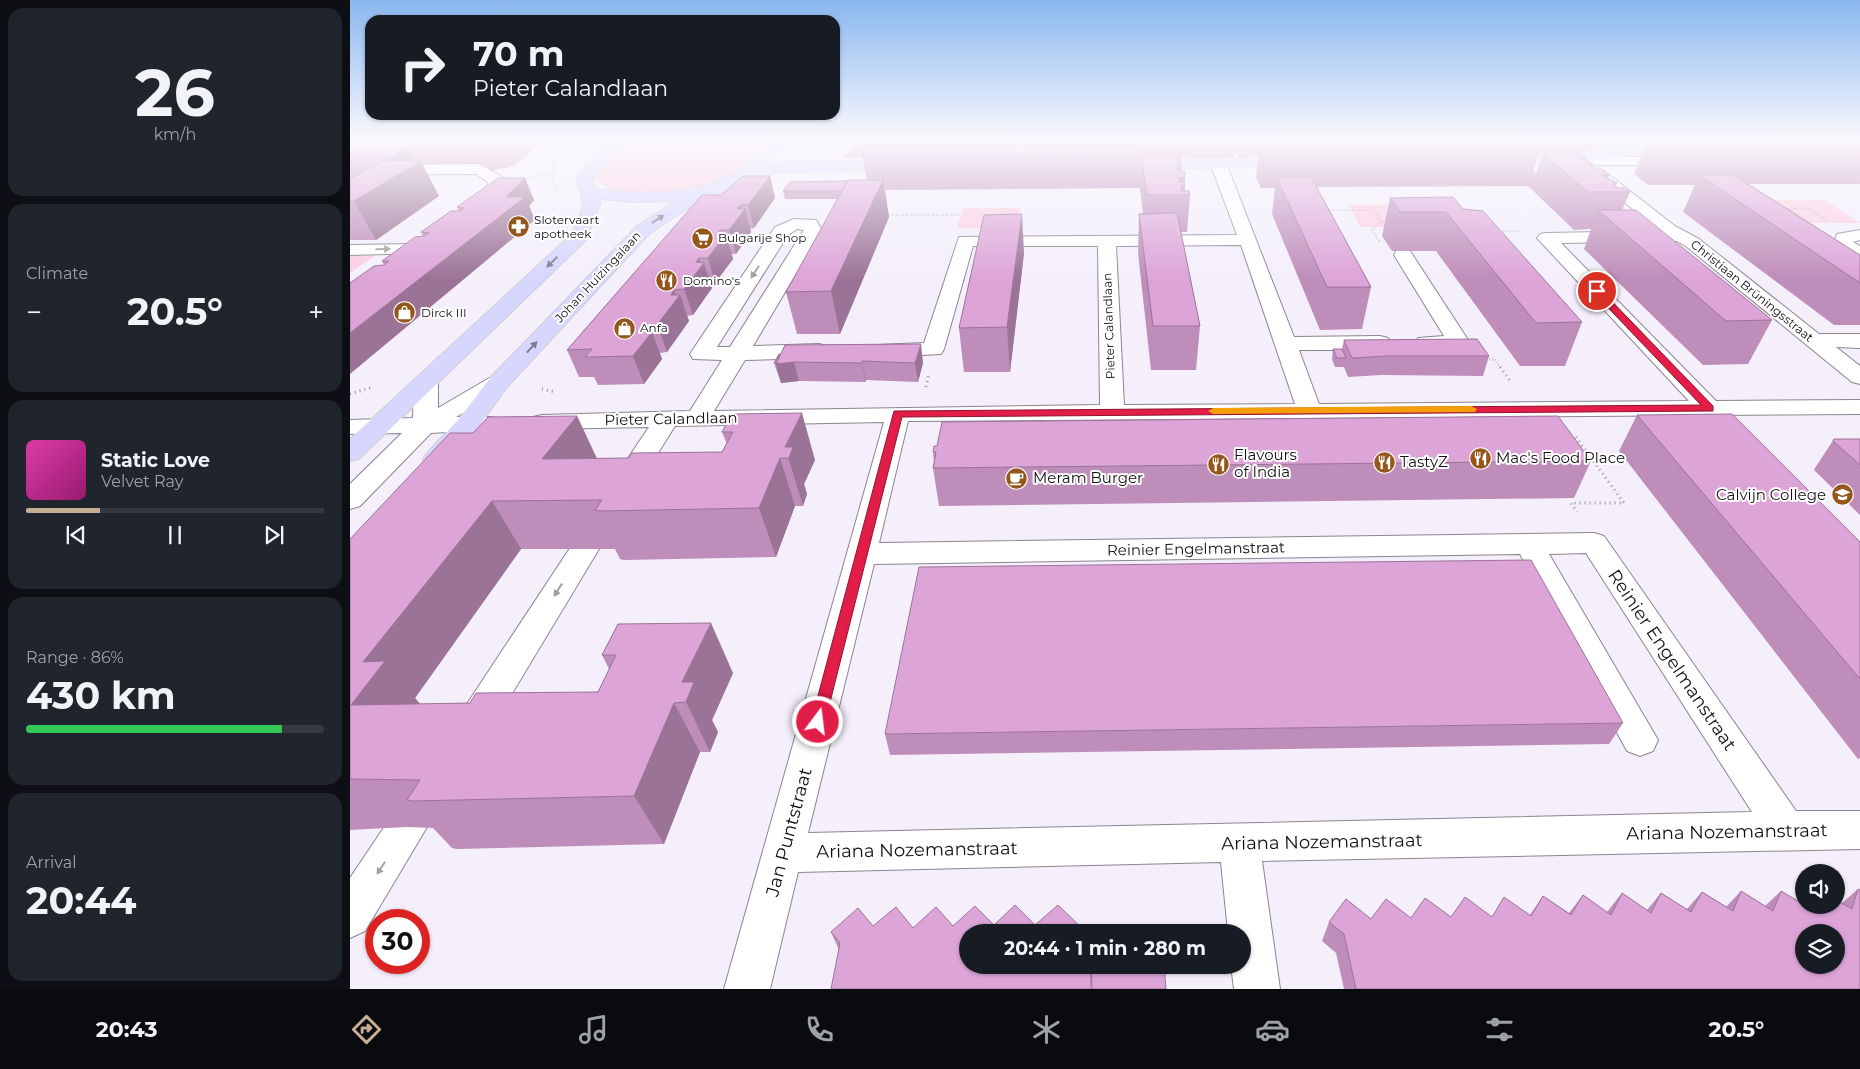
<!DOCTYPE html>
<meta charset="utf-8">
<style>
:root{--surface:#171b24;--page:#20242c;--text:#f1f3f6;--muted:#9ea1a6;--line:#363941;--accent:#c8ac94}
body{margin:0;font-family:Montserrat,sans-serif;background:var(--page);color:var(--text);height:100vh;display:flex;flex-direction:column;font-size:19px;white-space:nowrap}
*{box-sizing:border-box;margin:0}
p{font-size:16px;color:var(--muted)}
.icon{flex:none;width:28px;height:28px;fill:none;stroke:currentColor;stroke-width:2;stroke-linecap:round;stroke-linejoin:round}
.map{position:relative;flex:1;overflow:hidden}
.sheet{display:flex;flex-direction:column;gap:8px;padding:8px;background:#0d0f14;width:350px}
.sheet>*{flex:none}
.banner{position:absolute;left:15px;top:15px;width:475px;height:105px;border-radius:15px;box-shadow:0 1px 4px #0004;background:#171b24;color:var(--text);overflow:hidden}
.fabs{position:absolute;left:1445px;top:864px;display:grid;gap:10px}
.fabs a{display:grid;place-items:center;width:50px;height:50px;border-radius:50%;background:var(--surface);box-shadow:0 1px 4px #0004;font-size:25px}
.speed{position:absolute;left:15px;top:909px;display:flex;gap:10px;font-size:25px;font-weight:700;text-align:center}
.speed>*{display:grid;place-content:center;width:65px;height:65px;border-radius:50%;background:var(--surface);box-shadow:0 1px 4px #0004;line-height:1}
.speed .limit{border:8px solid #d22;background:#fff;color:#111}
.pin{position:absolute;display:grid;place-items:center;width:42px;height:42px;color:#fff;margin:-21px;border:2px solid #fff;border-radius:50%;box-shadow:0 1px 5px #0007}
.me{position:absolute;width:55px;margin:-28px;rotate:15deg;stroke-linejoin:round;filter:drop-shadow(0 0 4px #0008)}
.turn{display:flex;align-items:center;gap:18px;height:105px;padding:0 25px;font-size:22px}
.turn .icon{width:65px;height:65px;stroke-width:2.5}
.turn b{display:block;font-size:35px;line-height:42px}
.big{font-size:38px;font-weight:700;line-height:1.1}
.sheet .tile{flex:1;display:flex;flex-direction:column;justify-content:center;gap:8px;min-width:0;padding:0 18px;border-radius:15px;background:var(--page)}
.sheet .dial{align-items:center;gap:0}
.dial b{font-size:65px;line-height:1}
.song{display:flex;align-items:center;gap:15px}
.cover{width:60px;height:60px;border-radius:8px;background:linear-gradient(135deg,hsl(320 70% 55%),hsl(320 70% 35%))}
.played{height:5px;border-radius:2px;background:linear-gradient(90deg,var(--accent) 25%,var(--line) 25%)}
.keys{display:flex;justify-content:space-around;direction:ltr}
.heat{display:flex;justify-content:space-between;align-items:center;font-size:28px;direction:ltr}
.charge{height:8px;border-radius:4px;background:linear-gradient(90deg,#34c759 86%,var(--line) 0)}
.trip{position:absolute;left:609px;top:924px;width:292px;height:50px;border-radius:25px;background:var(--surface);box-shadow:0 1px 4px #0004;font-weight:700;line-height:50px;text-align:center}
.dock{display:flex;height:80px;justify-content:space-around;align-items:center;background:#090b0e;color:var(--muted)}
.dock .icon{width:35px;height:35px}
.dock .active{color:var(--accent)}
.dock b{font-size:22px;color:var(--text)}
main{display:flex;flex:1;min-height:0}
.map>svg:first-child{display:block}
</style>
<main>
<section class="sheet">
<div class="tile dial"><b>26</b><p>km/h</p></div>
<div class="tile"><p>Climate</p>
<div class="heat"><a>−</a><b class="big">20.5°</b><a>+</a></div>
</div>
<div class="tile">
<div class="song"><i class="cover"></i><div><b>Static Love</b><p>Velvet Ray</p></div></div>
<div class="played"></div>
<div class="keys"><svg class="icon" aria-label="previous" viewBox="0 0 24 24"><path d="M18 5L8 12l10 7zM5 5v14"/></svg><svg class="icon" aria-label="pause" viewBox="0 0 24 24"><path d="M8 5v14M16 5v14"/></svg><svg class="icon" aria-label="next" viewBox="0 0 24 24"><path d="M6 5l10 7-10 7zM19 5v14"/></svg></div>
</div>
<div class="tile"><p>Range · 86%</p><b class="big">430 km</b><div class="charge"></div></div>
<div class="tile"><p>Arrival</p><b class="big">20:44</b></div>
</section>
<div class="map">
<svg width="1510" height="989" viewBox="0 0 1510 989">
<rect width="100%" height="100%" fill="#f4effb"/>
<!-- green -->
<path fill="#fccee1" d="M198 141 196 143 0 144V142Z
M415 148C402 164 384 175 365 182 343 190 259 202 246 179L251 167 271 149Z
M1415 200H1474L1510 223H1449Z
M998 205H1101L1118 227H1011Z
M613 208H670L667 228H607Z
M26 255 0 273V256Z"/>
<!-- forest -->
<path fill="#da91b1" d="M812 140H1307L1311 144 1193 158 1181 154 904 155 890 159 888 154H898L897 149 871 150 872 154H883L885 159H839L841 158 832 156 493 158 504 143 507 142Z
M190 145 163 166 142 171 101 164 0 165V147Z"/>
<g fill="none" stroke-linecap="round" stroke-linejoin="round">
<defs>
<path id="minor" d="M1232 157H1326L1333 161 1326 165H1227L1224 162 1227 159Z
M868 158 876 163 944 337 1030 336 1038 338 1041 343 1038 348 1030 350H949L969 404 1339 401 1187 238 1190 234 1196 233 1309 231 1244 177 1241 174 1244 171H1254L1325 226 1349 239 1469 334H1510V348L1486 347 1510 366V384L1502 382 1337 247 1327 241 1211 243 1366 401 1510 400V414L558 421 529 543 1244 533 1254 536 1446 811H1510V849L912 861 930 989H884L881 965H892V932H878L871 862 448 872 420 989H374L534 422 325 426 284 491 274 494 264 491 260 485 299 427 192 429 183 427 180 422 183 417 192 415 340 411 372 360 343 359 340 354 425 227 444 219 466 220 472 230 403 346 469 344 477 346 480 351 477 356 469 358 395 360 364 411 750 405 748 246H623L594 349 591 354 535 357 527 355 524 350 527 345 574 343 609 237 887 235 860 163ZM447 229 454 230 380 347H367L438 235ZM891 245 945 404 774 405 766 246ZM1236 553 1402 812 458 833 524 564 1170 554 1277 751 1290 756 1303 751 1308 740 1199 554Z
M129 164 152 177 154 180 153 193C146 203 131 213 119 211L117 207 137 191 138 182 126 174 0 175V165Z
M1510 230V240L1503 242 1510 246V260L1503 258 1484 243 1487 234Z
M66 244 72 245 75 249 72 253 0 255V245Z
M1053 249 1060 251 1120 343 1117 348 1109 350 1068 348 1065 343 1068 338 1094 336 1044 255 1046 251Z
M149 375 157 377 161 382 157 387 106 417H141L150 419 153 424 150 429 81 433 10 506 0 509V484L52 433 0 434V420L63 418 64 383 68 378 76 376 84 378 88 383V408L141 377Z
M234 539 244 542 249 549 137 735 124 739 111 735 106 724 111 713 224 542Z
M57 808 71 814 77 827 15 931 0 938V878L43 814Z"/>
<path id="major" d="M263 140H279L249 167 242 182 246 189C310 197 380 195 423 140H438L418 165 433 162 551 160 559 165 551 170 433 172 402 177 335 210 300 233 157 387 127 429 95 465 86 467 77 465 73 459 77 453 109 419 141 377 288 225 326 201 284 202 250 199V205L236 240 9 459 0 461V439L222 234C230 213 239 203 226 182 232 163 248 152 263 140Z
M1313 140H1335C1322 155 1150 174 1141 162L1149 157H1191L1303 144Z
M944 158 949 160 952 163 949 166 794 169 786 164 794 159Z"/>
</defs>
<!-- minor casing -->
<use href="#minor" stroke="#8a8590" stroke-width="2"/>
<!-- major casing -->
<use href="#major" stroke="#d0cfd0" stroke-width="2"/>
<!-- path-far2 -->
<path stroke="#9a969f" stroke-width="2" stroke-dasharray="0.5 2" stroke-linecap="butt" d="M306 140 300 146 387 145
M561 142 773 140
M138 144 194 143
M174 179 200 174
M207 191C195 166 207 156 226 140
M1433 209 1457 208 1476 220
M977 210H1023L1031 222H1039
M536 215H610
M1148 231H1169
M1029 241 1022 230 1031 222"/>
<!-- path-far1 -->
<path stroke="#9a969f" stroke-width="2.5" stroke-dasharray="0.5 2.5" stroke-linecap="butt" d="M1136 359H1144L1151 368"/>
<!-- path -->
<path stroke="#9a969f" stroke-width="3" stroke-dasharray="1 4" stroke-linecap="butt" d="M1150 367 1161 382
M576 387 579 374
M192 389 205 392
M0 394 23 387
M1226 437 1274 503H1221L1227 512"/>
<!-- minor -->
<use href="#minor" fill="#fff" fill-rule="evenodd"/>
<!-- major -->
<use href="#major" fill="#d7d6fe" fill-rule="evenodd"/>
<!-- path-bridge -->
<path stroke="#9a969f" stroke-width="2" stroke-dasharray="0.5 2" stroke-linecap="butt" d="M194 143 503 141"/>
</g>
<!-- wall -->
<path fill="#be8dba" d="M1297 140H1510V184H1399L1510 255V325H1484L1333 212 1345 185H1298L1284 174Z
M873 142 898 146 897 153 874 154 872 150Z
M910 142 1189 151 1183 171 1186 174 1193 154 1236 157 1235 160 1243 164 1242 167 1259 175 1258 178 1267 183 1266 186 1268 188 1280 192 1272 210 1422 320 1398 364 1353 365 1234 249 1241 229 1224 230 1178 186 967 187 1021 287 1012 329 970 330 922 214 925 188H911L906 177Z
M57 147 64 161 89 196 26 240H0V148Z
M791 153 790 173 791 156 831 159V171L835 178V191L840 195 837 232H831L850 326 846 370H801L788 253 789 214H793L790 188 535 190 539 217 490 334H447L436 292 488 199H435L433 191 497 181 517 180 512 155Z
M352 195 425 198 404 228 400 229 401 232 386 254H382L383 259 365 283H361L362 288 343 315 337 316 339 321 317 352 310 353 312 359 294 384 248 385 244 377H229L217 350Z
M1040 198 1113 209 1232 322 1215 366H1170L1086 251H1042L1032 236Z
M184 200 179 206 185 220 34 265 32 261 73 236 71 232 109 211 107 207Z
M674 253 660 372H614L609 328Z
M994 340 1139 356 1133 376 1031 375 998 377 994 367H985L982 359 983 349H992Z
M429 354 573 363 568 382 516 380V382L449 381 431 383 424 363Z
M382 414 465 460 454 484 457 494 453 506H445L426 557 274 560 270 559 265 549H171L65 698 70 704 120 703 248 692 259 669 252 655 268 624 383 673 362 720 368 732 360 752H350L314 844 107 849 102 848 83 828 57 827 0 830V539L123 433 227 416 247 459 279 458 372 452 377 444 372 432Z
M1287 415 1510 542V758L1508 759 1269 451Z
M1484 439H1510V515L1464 470 1465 468Z
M583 452 1241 461 1224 498 589 506 583 468 584 462Z
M1273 723 1259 744 540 755 535 734Z
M1508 889 1510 989H994L986 953 972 941 979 922 1021 919 1101 917H1142L1180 915 1193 896 1219 913 1233 895 1257 912 1272 893 1297 910 1311 893 1336 910 1352 892 1376 907 1391 891 1415 906 1431 891 1454 905H1486L1492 903Z
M644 925H685L736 932H618L489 950 481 932 523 926 563 928Z"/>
<!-- shaded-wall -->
<path fill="#9b7397" d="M57 147 66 164 71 161 89 196 26 240 4 201 47 175 39 158Z
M420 176 425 198 404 228 398 205Z
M175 178 184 200 179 206 185 220 0 374V333L156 197Z
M533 180 539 217 490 334 481 291Z
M390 205 392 213 395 209 401 232 386 254 379 230 387 209Z
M672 214 674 253 660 372 657 327Z
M370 230 373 238 376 234 383 259 365 283 358 258 368 234Z
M349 258 351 267 354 263 362 288 343 315 334 289 346 262Z
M324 290 327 299 330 295 339 321 317 352 307 325 321 295Z
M296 326 300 335 302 332 312 359 294 384 283 356 293 331Z
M571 344 573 363 568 382 565 363Z
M512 361 516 380V382L512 363Z
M444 362 449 381 431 383 426 364Z
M452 413 465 460 454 484 457 494 453 506 435 447Z
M227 416 249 463 192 459Z
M430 458 445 506 426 557 409 508Z
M142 501 171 549 65 698 76 711 1 705 13 662Z
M361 623 383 673 362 720 368 732 360 752 336 702 332 682Z
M324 703 350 752 314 844 284 796Z"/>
<!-- building -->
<path fill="#dda4d8" stroke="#9b7397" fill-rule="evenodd" d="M1062 140H1178L1189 151 915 152 910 142Z
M1298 140H1510V149L1312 150Z
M760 142 790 143 791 153 512 155 518 145 549 143Z
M873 142H897L898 146H874Z
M57 147 39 158H0V148Z
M1231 153 1236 157H1230L1243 164H1239L1244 168H1250L1259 175H1252L1267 183H1263L1268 188H1274L1280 192H1238L1193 154Z
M791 156H830L831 159H825L831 167H827L828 171H834L835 174V178H829L830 182H834L835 186H831L832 191H839L840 195H797Z
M32 161H71L4 201H0V179Z
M1183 171 1186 174 1184 181 1181 178Z
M1349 175H1383L1510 255V283Z
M393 176H420L398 205H390L387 209H395L379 230H370L368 234H376L358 258H349L346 262 354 263 334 289 324 290 321 295H330L307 325 296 326 293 331 302 332 283 356 235 357 242 349 217 350 352 195H371Z
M961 177 1021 287H977L927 178Z
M148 178H175L156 197H175L0 333V283L24 266 34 265 39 261H32L65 237 74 236 79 233 71 232 101 211H110L114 208 107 207Z
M498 180H533L481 291 436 292Z
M497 181 492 191H433L440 182Z
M1103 197 1113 209 1133 211 1232 322 1186 323 1096 212H1050L1040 198Z
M1248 210H1286L1422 320 1376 321Z
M827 213 850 326H803L789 214Z
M672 214 657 327 609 328 634 215Z
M1127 339 1139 356H1036L1002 358 994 340Z
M571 344 565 363 512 361V363L444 362 426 364 435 345Z
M983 349H992L996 358H987Z
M429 354H430L426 363H424Z
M452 413 435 447H443L439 458H430L409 508 250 511 245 510 252 500 142 501 13 662 35 661 1 705 120 703 126 693 248 692 266 655H252L268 624 361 623 332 682H344L336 702 324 703 284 796 62 801 57 800 70 780 0 779V539L100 433H123L138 417 227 416 192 459 279 458 282 453 372 452 383 432H372L382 414Z
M1382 414 1510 542V679L1287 415Z
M1208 416 1241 461 583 468 586 452H583L584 446H587L592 422Z
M1484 439H1510V465L1483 441Z
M1181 560 1273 723 535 734 569 567Z
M1508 889 1510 890V989H1006L994 934 979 922 996 899 1021 919 1036 899 1061 918 1075 898 1101 917 1115 897 1142 917 1154 897 1181 916 1193 896 1221 915 1233 895 1261 915 1272 893 1301 913 1311 893 1341 912 1352 892 1383 911 1391 891 1423 911 1431 891 1463 910 1464 905H1486V900L1502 909ZM1454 932H1486V965H1454Z
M665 905 685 925 708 905 736 932H618V965H741V989H481L490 943 481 932 508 908 523 926 546 907 563 928 586 907 603 926 625 906 644 925Z
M741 965H814L816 989H742Z"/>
<!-- one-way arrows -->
<defs><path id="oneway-solid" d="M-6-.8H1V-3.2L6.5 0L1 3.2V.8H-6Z" transform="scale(1.25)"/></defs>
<g fill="#7e7d95">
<use href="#oneway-solid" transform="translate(308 219) rotate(-34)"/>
<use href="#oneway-solid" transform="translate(202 262) rotate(136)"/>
<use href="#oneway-solid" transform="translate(182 347) rotate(-47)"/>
</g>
<g fill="#a09fa1">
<use href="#oneway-solid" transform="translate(33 249) rotate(-1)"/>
<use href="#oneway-solid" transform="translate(405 272) rotate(123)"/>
<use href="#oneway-solid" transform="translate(208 590) rotate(122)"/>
<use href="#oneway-solid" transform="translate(31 868) rotate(123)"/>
</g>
<!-- sky -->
<linearGradient id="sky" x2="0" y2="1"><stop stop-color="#89b7ef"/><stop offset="0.5" stop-color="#faf8fd"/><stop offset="1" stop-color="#faf8fd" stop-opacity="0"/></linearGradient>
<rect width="1510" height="279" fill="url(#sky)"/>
<!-- route -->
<path fill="#e11d48" stroke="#92132f" d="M1244 289H1250L1363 406V411L552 417 475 722 473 727 468 728 463 727 461 722 544 411 1351 405 1244 293Z"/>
<!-- slow -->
<path fill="#f59e0b" d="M1121 406 1127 409 1125 412 863 414 858 411 863 408Z"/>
<!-- icons -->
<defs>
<symbol id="pharmacy-disc" viewBox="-11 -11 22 22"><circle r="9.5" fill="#95561c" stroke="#fff"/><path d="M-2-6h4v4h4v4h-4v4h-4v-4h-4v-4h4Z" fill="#fff"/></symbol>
<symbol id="supermarket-disc" viewBox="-11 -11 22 22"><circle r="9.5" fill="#95561c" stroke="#fff"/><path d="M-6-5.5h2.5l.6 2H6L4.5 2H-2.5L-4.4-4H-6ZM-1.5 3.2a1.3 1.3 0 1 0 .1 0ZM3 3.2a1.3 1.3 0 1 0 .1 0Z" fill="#fff"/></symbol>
<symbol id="restaurant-disc" viewBox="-11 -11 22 22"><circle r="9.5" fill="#95561c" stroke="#fff"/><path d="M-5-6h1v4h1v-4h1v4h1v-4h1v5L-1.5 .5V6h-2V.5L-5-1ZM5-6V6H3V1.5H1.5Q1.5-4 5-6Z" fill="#fff"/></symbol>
<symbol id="shop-disc" viewBox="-11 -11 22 22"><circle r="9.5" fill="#95561c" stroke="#fff"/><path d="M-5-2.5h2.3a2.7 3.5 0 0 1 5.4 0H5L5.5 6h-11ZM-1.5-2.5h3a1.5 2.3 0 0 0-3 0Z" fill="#fff"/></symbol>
<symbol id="cafe-disc" viewBox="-11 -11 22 22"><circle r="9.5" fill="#95561c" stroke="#fff"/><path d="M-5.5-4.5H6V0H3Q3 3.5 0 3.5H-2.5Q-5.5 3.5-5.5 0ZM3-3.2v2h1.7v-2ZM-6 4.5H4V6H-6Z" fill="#fff"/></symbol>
<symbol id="school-disc" viewBox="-11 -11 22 22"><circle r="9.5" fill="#95561c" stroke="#fff"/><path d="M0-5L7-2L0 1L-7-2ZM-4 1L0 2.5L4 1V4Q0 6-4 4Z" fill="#fff"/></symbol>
</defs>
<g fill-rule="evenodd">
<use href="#pharmacy-disc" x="156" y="214" width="25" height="25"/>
<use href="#supermarket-disc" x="340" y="226" width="25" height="25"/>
<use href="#restaurant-disc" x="304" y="268" width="25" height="25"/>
<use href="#shop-disc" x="42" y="300" width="25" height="25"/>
<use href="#shop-disc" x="262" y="316" width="25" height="25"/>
<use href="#restaurant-disc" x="1118" y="446" width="25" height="25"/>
<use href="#restaurant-disc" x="1022" y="450" width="25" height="25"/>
<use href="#restaurant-disc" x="856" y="452" width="25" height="25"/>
<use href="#cafe-disc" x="654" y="466" width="25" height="25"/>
<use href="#school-disc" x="1480" y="482" width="25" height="25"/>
</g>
<g text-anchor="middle" stroke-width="4" stroke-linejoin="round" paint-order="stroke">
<!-- far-poi labels -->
<g font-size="12" fill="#121014" stroke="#fff" text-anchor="start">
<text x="184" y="224">Slotervaart<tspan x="184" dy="14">apotheek</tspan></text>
<text x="368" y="242">Bulgarije Shop</text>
<text x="333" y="285">Domino's</text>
<text x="71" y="317">Dirck III</text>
<text x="290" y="332">Anfa</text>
</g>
<!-- far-street labels -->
<g font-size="12" fill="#121014" stroke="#fff">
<text transform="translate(248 277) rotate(-47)" y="4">Johan Huizingalaan</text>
<text transform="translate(1402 291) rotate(39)" y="4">Christiaan Brüningsstraat</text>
<text transform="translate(759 326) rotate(-92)" y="4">Pieter Calandlaan</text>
</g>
<!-- street labels -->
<g font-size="15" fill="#121014" stroke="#fff">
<text transform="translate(321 419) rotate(-1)" y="5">Pieter Calandlaan</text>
<text transform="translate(846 549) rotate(-1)" y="5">Reinier Engelmanstraat</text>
</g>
<!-- poi labels -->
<g font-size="15" fill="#121014" stroke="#fff" text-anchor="start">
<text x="884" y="460">Flavours<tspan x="884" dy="17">of India</tspan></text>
<text x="1146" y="463">Mac's Food Place</text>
<text x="1050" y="467">TastyZ</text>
<text x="683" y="483">Meram Burger</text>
<text x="1476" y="500" text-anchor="end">Calvijn College</text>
</g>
<!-- near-street labels -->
<g font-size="18" fill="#121014" stroke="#fff">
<text transform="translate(1322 660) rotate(56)" y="6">Reinier Engelmanstraat</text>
<text transform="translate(439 832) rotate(-75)" y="6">Jan Puntstraat</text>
<text transform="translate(1377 832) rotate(-1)" y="6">Ariana Nozemanstraat</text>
<text transform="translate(972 842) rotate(-1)" y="6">Ariana Nozemanstraat</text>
<text transform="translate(567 850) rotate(-1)" y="6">Ariana Nozemanstraat</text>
</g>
</g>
</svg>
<div class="fabs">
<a><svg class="icon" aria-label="sound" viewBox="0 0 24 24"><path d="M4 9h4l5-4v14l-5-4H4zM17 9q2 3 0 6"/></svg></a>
<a><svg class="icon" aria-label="layers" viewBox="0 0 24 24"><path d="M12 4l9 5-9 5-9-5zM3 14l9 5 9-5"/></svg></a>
</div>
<div class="speed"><div class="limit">30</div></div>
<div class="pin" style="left:1247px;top:291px;background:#d93025"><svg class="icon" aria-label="arrive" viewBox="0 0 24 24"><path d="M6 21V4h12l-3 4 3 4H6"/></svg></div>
<svg class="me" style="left:468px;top:722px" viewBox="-20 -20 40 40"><circle r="17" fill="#e11d48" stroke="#fff" stroke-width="3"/><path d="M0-11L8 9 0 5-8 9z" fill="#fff"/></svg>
<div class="trip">20:44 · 1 min · 280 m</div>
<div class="banner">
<div class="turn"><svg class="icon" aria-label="right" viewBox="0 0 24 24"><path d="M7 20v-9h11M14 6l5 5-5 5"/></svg><div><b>70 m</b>Pieter Calandlaan</div></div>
</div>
</div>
</main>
<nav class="dock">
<b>20:43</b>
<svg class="icon active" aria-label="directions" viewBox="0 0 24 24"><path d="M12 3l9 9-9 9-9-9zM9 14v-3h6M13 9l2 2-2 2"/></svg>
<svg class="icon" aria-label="music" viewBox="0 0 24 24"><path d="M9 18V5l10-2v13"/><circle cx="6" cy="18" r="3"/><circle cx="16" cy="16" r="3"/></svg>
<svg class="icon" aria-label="phone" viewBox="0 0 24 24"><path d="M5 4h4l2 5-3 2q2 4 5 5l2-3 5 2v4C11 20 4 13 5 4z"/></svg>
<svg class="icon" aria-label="climate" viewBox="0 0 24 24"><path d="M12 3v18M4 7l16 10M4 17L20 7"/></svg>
<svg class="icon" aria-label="car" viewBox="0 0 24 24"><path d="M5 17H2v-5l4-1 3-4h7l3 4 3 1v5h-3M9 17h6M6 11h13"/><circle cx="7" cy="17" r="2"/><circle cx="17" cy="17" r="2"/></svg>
<svg class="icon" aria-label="filters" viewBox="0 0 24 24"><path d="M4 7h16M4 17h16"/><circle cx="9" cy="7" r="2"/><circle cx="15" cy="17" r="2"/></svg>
<b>20.5°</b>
</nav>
